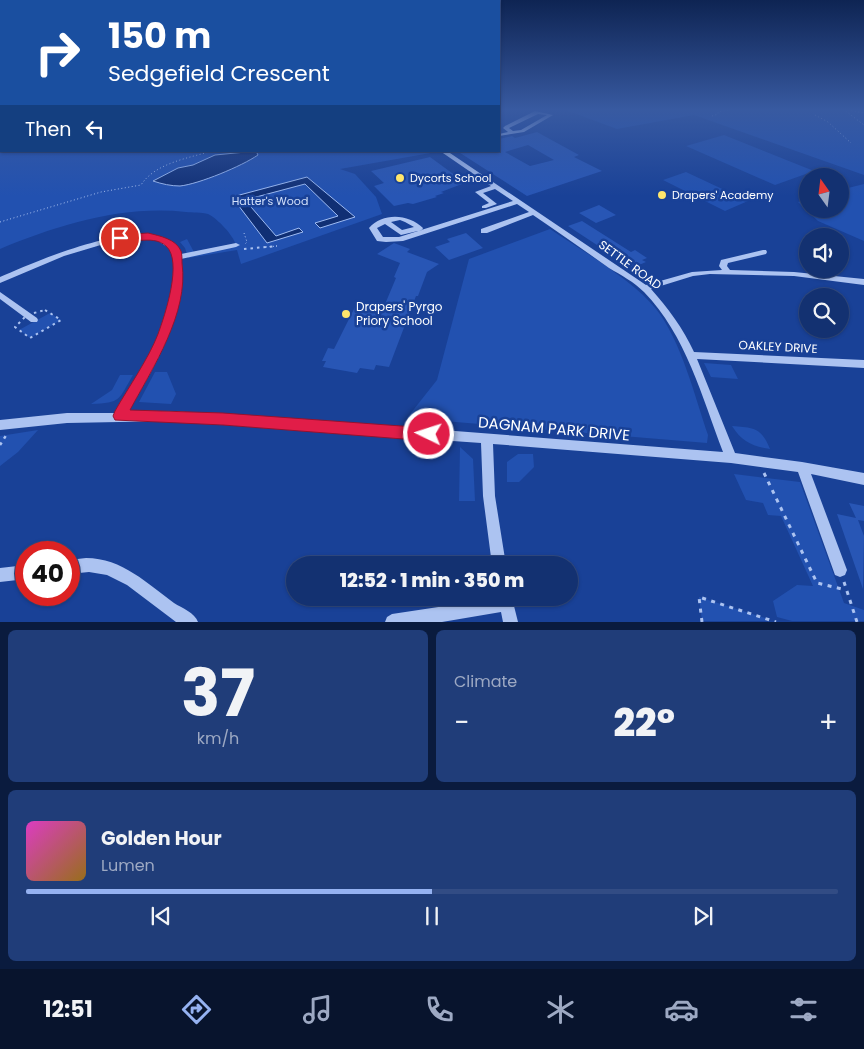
<!DOCTYPE html>
<meta charset="utf-8">
<style>
:root{--surface:#133171;--page:#203d79;--text:#f1f3f6;--muted:#9da9c3;--line:#324c84;--accent:#95b2f1}
body{margin:0;font-family:Poppins,sans-serif;background:var(--page);color:var(--text);height:100vh;display:flex;flex-direction:column;font-size:19px;white-space:nowrap}
*{box-sizing:border-box;margin:0}
p{font-size:16px;color:var(--muted)}
.icon{flex:none;width:28px;height:28px;fill:none;stroke:currentColor;stroke-width:2;stroke-linecap:round;stroke-linejoin:round}
.map{position:relative;height:622px;overflow:hidden}
.details{display:flex;flex-direction:column;gap:8px;padding:8px;background:#0a1b3e;flex:1}
.details>*{flex:none}
.top-card{position:absolute;left:0px;top:0px;width:500px;height:152px;box-shadow:0 1px 4px #0004,0 0 0 1px var(--line);background:#1a4fa0;color:#fff;overflow:hidden}
.needle{width:32px;rotate:346deg}
.fabs{position:absolute;left:799px;top:168px;display:grid;gap:10px}
.fabs a{display:grid;place-items:center;width:50px;height:50px;border-radius:50%;background:var(--surface);box-shadow:0 1px 4px #0004,0 0 0 1px var(--line);font-size:25px}
.speed{position:absolute;left:15px;top:541px;display:flex;gap:10px;font-size:25px;font-weight:700;text-align:center}
.speed>*{display:grid;place-content:center;width:65px;height:65px;border-radius:50%;background:var(--surface);box-shadow:0 1px 4px #0004,0 0 0 1px var(--line);line-height:1}
.speed .limit{border:8px solid #d22;background:#fff;color:#111}
.pin{position:absolute;display:grid;place-items:center;width:42px;height:42px;color:#fff;margin:-21px;border:2px solid #fff;border-radius:50%;box-shadow:0 1px 5px #0007}
.me{position:absolute;width:55px;margin:-28px;rotate:274deg;stroke-linejoin:round;filter:drop-shadow(0 0 4px #0008)}
.turn{display:flex;align-items:center;gap:18px;height:105px;padding:0 25px;font-size:22px}
.turn .icon{width:65px;height:65px;stroke-width:2.5}
.turn b{display:block;font-size:35px;line-height:42px}
.then{display:flex;align-items:center;height:48px;padding:0 25px;background:#0003;gap:10px;font-size:19px}
.big{font-size:38px;font-weight:800;line-height:1.1}
.details .card{flex:1;display:flex;flex-direction:column;justify-content:center;gap:8px;min-width:0;padding:0 18px;border-radius:8px;background:var(--page)}
.details .dial{align-items:center;gap:0}
.dial b{font-size:65px;line-height:1}
.song{display:flex;align-items:center;gap:15px}
.cover{width:60px;height:60px;border-radius:8px;background:linear-gradient(135deg,hsl(310 70% 55%),hsl(40 70% 35%))}
.played{height:5px;border-radius:2px;background:linear-gradient(90deg,var(--accent) 50%,var(--line) 50%)}
.keys{display:flex;justify-content:space-around;direction:ltr}
.heat{display:flex;justify-content:space-between;align-items:center;font-size:28px;direction:ltr}
.details .tiles{flex:1;display:grid;gap:8px;grid-template-columns:1fr 1fr}
.card:last-child{grid-column:span 2}
.trip{position:absolute;left:286px;top:556px;width:292px;height:50px;border-radius:25px;background:var(--surface);box-shadow:0 1px 4px #0004,0 0 0 1px var(--line);font-weight:800;line-height:50px;text-align:center}
.menu{display:flex;height:80px;justify-content:space-around;align-items:center;background:#08142d;color:var(--muted)}
.menu .icon{width:35px;height:35px}
.menu .current{color:var(--accent)}
.menu b{font-size:22px;color:var(--text)}
.map>svg:first-child{display:block}
</style>
<div class="map">
<svg width="864" height="622" viewBox="0 0 864 622">
<rect width="100%" height="100%" fill="#194197"/>
<!-- green -->
<path fill="#2251b0" d="M0 109 1 151H442L340 169 355 174 376 197 382 214 241 264 237 250 188 258 185 248 180 242 187 239 195 254 236 245C233 235 218 219 208 214 202 212 192 213 186 212 122 205 58 225 0 249Z
M563 109H864V175L694 115 617 129Z
M724 135 814 171 775 185 686 146Z
M686 172 748 201 725 211 663 180Z
M864 184V241L818 221 798 202 807 199 808 209H840V190Z
M550 229C581 250 633 280 656 309 681 340 695 397 708 435L707 443 407 418 437 380 469 259Z
M50 313 61 320 30 338 19 330Z
M704 363 731 365 738 379 711 377Z
M155 372H167L176 394 171 404 139 402Z
M120 375H133C118 400 122 403 91 404L112 390Z
M732 426C754 428 761 427 770 449 752 446 742 442 732 426Z
M38 430 18 452 0 466V436Z
M460 447 473 459 475 501H459Z
M518 454H533L534 467 519 482H507V462Z
M734 474 800 482 844 603 864 610V621H792L777 617 773 601 797 585 813 586 781 516 768 515 763 503 746 500Z
M699 597 765 618 766 621H702Z"/>
<!-- water -->
<path fill="#102f74" stroke="#9fbcf3" d="M256 151 258 155C242 166 199 184 180 186 171 186 162 184 153 181L178 168 193 165 215 155Z
M307 177 355 217 320 228 315 223 338 216 305 184 245 200 276 236 299 228 303 232 267 243 232 197Z"/>
<!-- building -->
<path fill="#2856b5" fill-rule="evenodd" d="M537 132 579 155 574 157 602 171 527 196 457 151H499V139L512 136 515 138ZM528 145 554 160 530 166 505 152Z
M430 157 456 176 459 175 467 182 441 192 444 193 435 196 437 197 413 204 408 203 394 206 374 186 384 183 371 171Z
M599 205 616 215 596 223 579 213Z
M582 221 631 252 635 250 647 258 642 260 646 262 632 268 568 226Z
M466 233 483 248 449 260 435 247 450 242 447 239Z
M394 243 410 249 407 252 439 264 427 272 418 296H416L389 367 376 365 374 370 360 368 357 373 323 367 326 361H322L328 348 334 349 356 305 383 309 396 278 394 277 400 263 377 254Z
M849 503 864 506V521L858 520 864 536 863 589 837 514 856 518Z"/>
<g fill="none" stroke-linecap="round" stroke-linejoin="round">
<!-- path-far3 -->
<path stroke="#acc3f1" stroke-width="1" stroke-dasharray="1 2.5" stroke-linecap="butt" d="M841 109 864 113
M843 109 864 125
M815 115 828 122 851 143
M712 116 718 114V112L729 110
M0 222 101 192 141 185C155 163 189 158 212 151
M244 233 247 242 245 244
M266 247 277 246"/>
<!-- path-far2 -->
<path stroke="#acc3f1" stroke-width="2" stroke-dasharray="2.5 4" stroke-linecap="butt" d="M244 249 277 246
M45 310 61 320 30 338 15 327 27 315Z"/>
<!-- path-far1 -->
<path stroke="#acc3f1" stroke-width="2.5" stroke-dasharray="3 4.5" stroke-linecap="butt" d="M0 445 7 434"/>
<!-- path -->
<path stroke="#acc3f1" stroke-width="3" stroke-dasharray="4 5.5" stroke-linecap="butt" d="M764 473 817 583 846 590
M844 582 857 622
M702 622 699 597 776 622"/>
<!-- minor -->
<path fill="#acc3f1" fill-rule="evenodd" d="M535 111 553 115 524 132 499 136V134L508 132 503 128 505 126ZM538 114 547 115 521 130 513 131 509 128Z
M440 151H447L646 285 692 272 722 270 719 266 721 260 763 250H766L767 252 766 254 728 263 727 266 730 270 794 272 864 279V285L794 276 710 274 693 276 651 289C668 308 683 328 694 352L864 360V368L697 359 735 453 802 462 864 473V485L811 474 847 570 845 575 840 577 835 575 798 472 731 463 493 444 495 496 506 565H492L483 496 481 443 171 421 67 423 0 430V420L67 413H116C142 370 171 326 174 275 174 266 175 257 170 249L157 240 139 238 114 241 64 256 0 283V277C33 263 160 205 181 254L236 243 240 245 236 247 181 259C187 315 155 366 128 412L171 411 352 423 723 452C702 397 686 335 644 292 634 282 621 275 609 268 584 250 559 233 533 215L487 233H481V229L529 212 517 204 403 241 386 242 377 241 369 228C383 212 409 214 423 228L422 230 401 235 385 224 377 228 383 237H399L513 201 495 189 483 193 497 204 486 208H482V206L489 203 475 192 491 186ZM400 220 405 222 414 227 402 230 391 222Z
M0 292 37 318 38 320 37 322H31L0 299Z
M86 558C122 558 148 584 174 603 182 608 195 613 198 622H176L127 585 107 575 89 572 69 574V560Z
M26 565V579L0 582V568Z
M498 598H512L518 622H503L501 612 442 622H385L387 617 392 614Z"/>
</g>
<!-- sky -->
<linearGradient id="sky" x2="0" y2="1"><stop stop-color="#0e2453"/><stop offset="0.56" stop-color="#385aa1"/><stop offset="1" stop-color="#385aa1" stop-opacity="0"/></linearGradient>
<rect width="864" height="196" fill="url(#sky)"/>
<!-- route -->
<path fill="#e11d48" stroke="#92132f" d="M148 233C160 236 176 239 181 251 182 254 182 259 182 263 189 313 153 367 130 410L223 413 429 428 434 430 437 434 434 439 429 441 223 425 115 420 113 416 115 411C128 388 149 358 158 334 165 315 183 261 166 246 152 233 126 247 115 238L120 235Z"/>
<!-- markers -->
<g fill="#ffe66c" stroke="#194197" stroke-width="2">
<circle cx="400" cy="178" r="5"/>
<circle cx="662" cy="195" r="5"/>
<circle cx="346" cy="314" r="5"/>
</g>
<g text-anchor="middle" stroke-width="5" stroke-linejoin="round" paint-order="stroke">
<!-- far-poi labels -->
<g font-size="11" fill="#fff" stroke="#194197" text-anchor="start">
<text x="410" y="182">Dycorts School</text>
<text x="672" y="199">Drapers' Academy</text>
</g>
<!-- far-park labels -->
<g font-size="11" fill="#d3e1fb" stroke="#194197">
<text x="270" y="205">Hatter's Wood</text>
</g>
<!-- street labels -->
<g font-size="12" fill="#fff" stroke="#194197">
<text transform="translate(630 265) rotate(36)" y="4">SETTLE ROAD</text>
<text transform="translate(778 347) rotate(3)" y="4">OAKLEY DRIVE</text>
</g>
<!-- poi labels -->
<g font-size="12" fill="#fff" stroke="#194197" text-anchor="start">
<text x="356" y="311">Drapers' Pyrgo<tspan x="356" dy="14">Priory School</tspan></text>
</g>
<!-- near-street labels -->
<g font-size="15" fill="#fff" stroke="#194197">
<text transform="translate(554 429) rotate(5)" y="5">DAGNAM PARK DRIVE</text>
</g>
</g>
</svg>
<div class="fabs">
<a><svg class="needle" viewBox="-14 -14 28 28"><path d="M0-13l5 13h-10z" fill="#e53935"/><path d="M0 13l5-13h-10z" fill="#9da9c3"/></svg></a>
<a><svg class="icon" aria-label="sound" viewBox="0 0 24 24"><path d="M4 9h4l5-4v14l-5-4H4zM17 9q2 3 0 6"/></svg></a>
<a><svg class="icon" aria-label="search" viewBox="0 0 24 24"><circle cx="10" cy="10" r="6"/><path d="M15 15l6 6"/></svg></a>
</div>
<div class="speed"><div class="limit">40</div></div>
<div class="pin" style="left:120px;top:238px;background:#d93025"><svg class="icon" aria-label="arrive" viewBox="0 0 24 24"><path d="M6 21V4h12l-3 4 3 4H6"/></svg></div>
<svg class="me" style="left:429px;top:434px" viewBox="-20 -20 40 40"><circle r="17" fill="#e11d48" stroke="#fff" stroke-width="3"/><path d="M0-11L8 9 0 5-8 9z" fill="#fff"/></svg>
<div class="trip">12:52 · 1 min · 350 m</div>
<div class="top-card">
<div class="turn"><svg class="icon" aria-label="right" viewBox="0 0 24 24"><path d="M7 20v-9h11M14 6l5 5-5 5"/></svg><div><b>150 m</b>Sedgefield Crescent</div></div>
<div class="then">Then<svg class="icon" aria-label="left" viewBox="0 0 24 24"><path d="M17 20v-9H6M10 6l-5 5 5 5"/></svg></div>
</div>
</div>
<section class="details">
<div class="tiles">
<div class="card dial"><b>37</b><p>km/h</p></div>
<div class="card"><p>Climate</p>
<div class="heat"><a>−</a><b class="big">22°</b><a>+</a></div>
</div>
<div class="card">
<div class="song"><i class="cover"></i><div><b>Golden Hour</b><p>Lumen</p></div></div>
<div class="played"></div>
<div class="keys"><svg class="icon" aria-label="previous" viewBox="0 0 24 24"><path d="M18 5L8 12l10 7zM5 5v14"/></svg><svg class="icon" aria-label="pause" viewBox="0 0 24 24"><path d="M8 5v14M16 5v14"/></svg><svg class="icon" aria-label="next" viewBox="0 0 24 24"><path d="M6 5l10 7-10 7zM19 5v14"/></svg></div>
</div>
</div>
</section>
<nav class="menu">
<b>12:51</b>
<svg class="icon current" aria-label="directions" viewBox="0 0 24 24"><path d="M12 3l9 9-9 9-9-9zM9 14v-3h6M13 9l2 2-2 2"/></svg>
<svg class="icon" aria-label="music" viewBox="0 0 24 24"><path d="M9 18V5l10-2v13"/><circle cx="6" cy="18" r="3"/><circle cx="16" cy="16" r="3"/></svg>
<svg class="icon" aria-label="phone" viewBox="0 0 24 24"><path d="M5 4h4l2 5-3 2q2 4 5 5l2-3 5 2v4C11 20 4 13 5 4z"/></svg>
<svg class="icon" aria-label="climate" viewBox="0 0 24 24"><path d="M12 3v18M4 7l16 10M4 17L20 7"/></svg>
<svg class="icon" aria-label="car" viewBox="0 0 24 24"><path d="M5 17H2v-5l4-1 3-4h7l3 4 3 1v5h-3M9 17h6M6 11h13"/><circle cx="7" cy="17" r="2"/><circle cx="17" cy="17" r="2"/></svg>
<svg class="icon" aria-label="filters" viewBox="0 0 24 24"><path d="M4 7h16M4 17h16"/><circle cx="9" cy="7" r="2"/><circle cx="15" cy="17" r="2"/></svg>
</nav>
